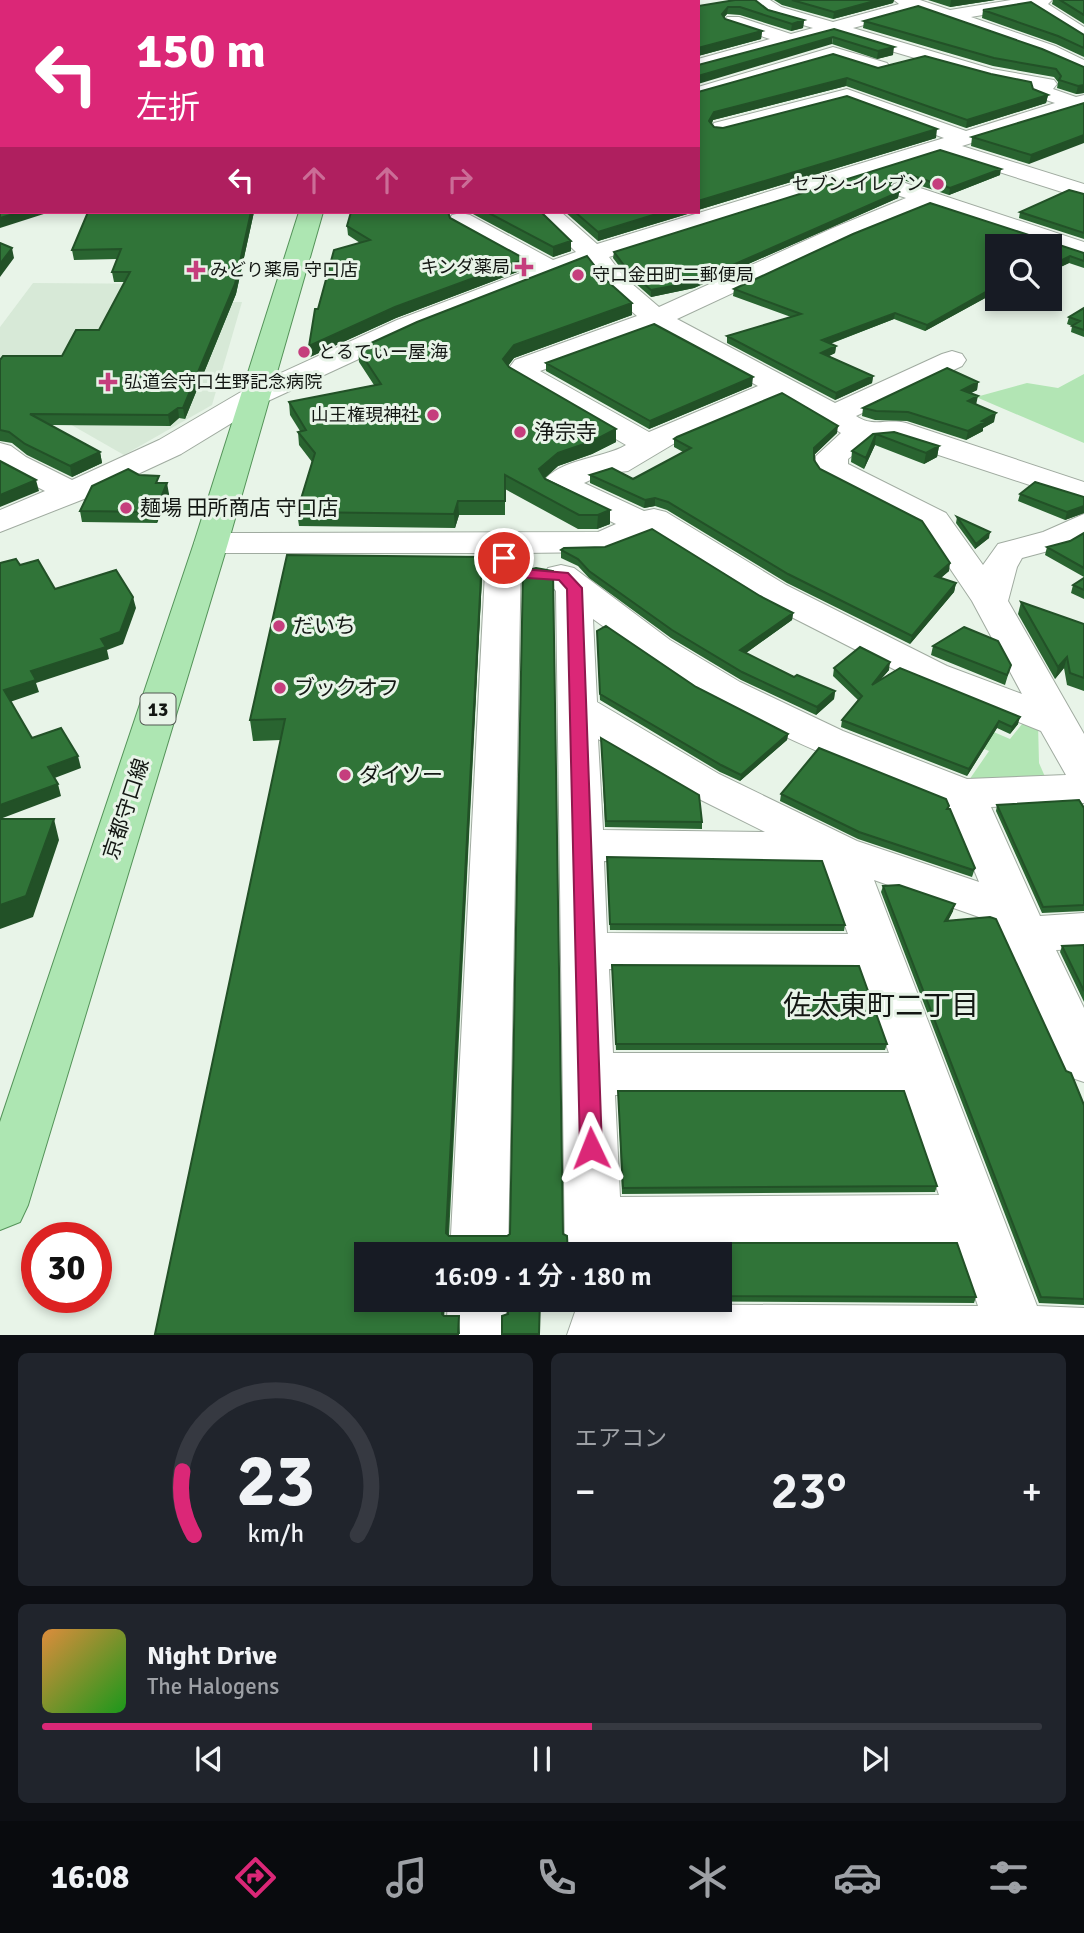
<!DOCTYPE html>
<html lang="ja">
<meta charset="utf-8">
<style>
:root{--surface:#171b24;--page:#20242c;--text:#f1f3f6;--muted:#9ea1a6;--line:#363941;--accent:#db2777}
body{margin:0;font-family:Signika,"Noto Sans JP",sans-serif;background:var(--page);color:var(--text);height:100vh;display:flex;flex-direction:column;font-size:26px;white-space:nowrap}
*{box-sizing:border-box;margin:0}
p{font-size:23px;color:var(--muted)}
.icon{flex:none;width:38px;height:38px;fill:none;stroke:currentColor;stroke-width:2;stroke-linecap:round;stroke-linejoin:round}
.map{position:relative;height:1335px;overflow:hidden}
.sheet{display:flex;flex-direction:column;gap:18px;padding:18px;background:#0d0f14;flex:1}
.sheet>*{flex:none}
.hud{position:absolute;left:0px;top:0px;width:700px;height:214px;box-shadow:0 4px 10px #0003;background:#db2777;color:#fff;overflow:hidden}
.tools{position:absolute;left:985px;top:234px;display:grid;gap:14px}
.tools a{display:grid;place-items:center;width:77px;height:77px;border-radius:0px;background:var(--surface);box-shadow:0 4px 10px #0003;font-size:35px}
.speed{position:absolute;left:21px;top:1222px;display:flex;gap:14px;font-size:35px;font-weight:700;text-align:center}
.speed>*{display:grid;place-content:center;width:91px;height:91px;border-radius:50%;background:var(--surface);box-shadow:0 4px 10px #0003;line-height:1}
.speed .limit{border:10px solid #d22;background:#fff;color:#111}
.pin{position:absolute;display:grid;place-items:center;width:60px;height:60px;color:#fff;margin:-30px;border:4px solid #fff;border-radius:50%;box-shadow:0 2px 7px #0007}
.me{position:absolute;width:77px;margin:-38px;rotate:358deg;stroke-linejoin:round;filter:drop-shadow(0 0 5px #0008)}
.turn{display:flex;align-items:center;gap:24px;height:147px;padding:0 21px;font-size:32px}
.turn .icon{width:91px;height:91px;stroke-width:2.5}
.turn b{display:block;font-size:49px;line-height:60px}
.lanes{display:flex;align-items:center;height:66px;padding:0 21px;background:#0003;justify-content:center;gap:35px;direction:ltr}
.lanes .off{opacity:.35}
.big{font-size:52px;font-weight:600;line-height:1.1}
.sheet .tile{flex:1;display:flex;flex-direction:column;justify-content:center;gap:10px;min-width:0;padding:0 24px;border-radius:10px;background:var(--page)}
.sheet .dial{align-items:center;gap:0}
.dial svg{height:182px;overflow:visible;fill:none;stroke:var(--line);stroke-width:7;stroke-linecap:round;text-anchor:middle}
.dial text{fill:var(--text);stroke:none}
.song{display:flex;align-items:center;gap:21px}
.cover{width:84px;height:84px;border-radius:10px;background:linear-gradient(135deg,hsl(30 70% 55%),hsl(120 70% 35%))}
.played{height:7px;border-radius:4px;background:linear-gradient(90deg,var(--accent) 55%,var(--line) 55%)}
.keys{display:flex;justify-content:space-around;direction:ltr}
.heat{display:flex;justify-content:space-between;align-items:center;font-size:38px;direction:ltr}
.sheet .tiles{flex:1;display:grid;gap:18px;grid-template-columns:1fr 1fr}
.tile:last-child{grid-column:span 2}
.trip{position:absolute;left:354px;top:1242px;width:378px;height:70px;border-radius:0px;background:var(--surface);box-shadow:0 4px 10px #0003;font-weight:600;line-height:70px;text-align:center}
.menu{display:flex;height:112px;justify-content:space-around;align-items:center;background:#090b0e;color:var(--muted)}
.menu .icon{width:49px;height:49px}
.menu .current{color:var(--accent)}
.menu b{font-size:32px;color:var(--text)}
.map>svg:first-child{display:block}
</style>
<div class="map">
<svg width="1084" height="1335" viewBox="0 0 1084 1335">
<rect width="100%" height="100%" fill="#e8f4e8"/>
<!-- built -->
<path fill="#d7e9d7" d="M33 283 182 284 223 302H242L212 405 124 455 0 384V327Z"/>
<!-- green -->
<path fill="#b2e5b4" d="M1084 374V443L976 397 1027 383 1058 388Z
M1027 718 1038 723 1039 763 1046 779 967 783 989 751 955 737 968 721 1010 739Z"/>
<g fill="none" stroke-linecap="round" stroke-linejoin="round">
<defs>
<path id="minor" d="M749 0H770L781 7 833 22 899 4 894 0H920L950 10 1011 0H1052L1048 4 1084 27V41L1030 7 971 17 1055 46 1084 60V74L1041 54 917 11 853 28 992 69 1054 80 1057 84 1053 89 1076 97 1084 95V108L962 146 1084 184V199L939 153 609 257 624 277 659 307 833 228 906 198 894 194 890 189 894 184 902 182 1084 242V258L929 206 851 238 677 319 835 403 942 354 952 351 962 354 966 360 962 366 856 416C874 428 886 418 906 423L1084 482V503L893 440 870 442 848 459V464L946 513 983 565 998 544 1043 532 1084 514V537L1067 546 1022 558 1017 567 1008 601 1084 734V803L991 807 1040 916 1084 913V949L1056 950 1084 1008V1082L1066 1076 996 923 874 880 1037 1306 1084 1308V1335H567L575 1312 596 1304 978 1306 957 1245 622 1247 623 1255H565L556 591 543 576 548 568 561 565 574 568 670 640 740 682 843 731 967 779 1066 775 1041 731 919 682 760 601 652 533 604 552 521 553 508 1255H450L486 553H211L199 550 194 543 199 536 211 533 598 532 616 524 546 490 542 483C559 458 603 459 626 445L511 378 506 372 515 360 637 316 606 289 588 265 417 332 268 401 181 454 84 499 0 532V510L45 491 0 468V443L11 446 26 457 72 480 159 440 246 389 397 320 531 269 452 225 449 220 452 215 461 213 470 215 553 260 576 252 535 212H561L597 244 944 138 846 102 722 134 714 133 711 128 714 123 847 89 966 131 1055 103 1034 96 1031 92 1034 88 983 78 833 34 698 71V59L770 39 727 25 724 21 727 17H739L791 34 813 28 769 15ZM654 329 758 386 649 432 540 371ZM781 398 841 433 816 456V468L821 475 922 527 972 601 1022 694 947 666 786 585 666 512 654 509 644 511 584 483 603 474 628 471 675 443ZM593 619C632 647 671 677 712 700 787 741 867 773 947 803L979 882 857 841 719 774 597 702ZM598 739 689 794 765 832 603 830ZM604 861 823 865 848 934 607 933ZM609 969 860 970 889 1053H613ZM615 1095H904L939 1195 620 1197Z
M833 47 887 63 890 67 887 71 876 74 832 59 698 99V87Z
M448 1300H506V1335H446Z"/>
<path id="major" d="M299 212H323L228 543 28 1205 20 1222 0 1230V1122L194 543Z"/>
</defs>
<!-- minor casing -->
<use href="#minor" stroke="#a0aba0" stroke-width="2"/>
<!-- major casing -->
<use href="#major" stroke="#549359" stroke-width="2"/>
<!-- minor -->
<use href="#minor" fill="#fff" fill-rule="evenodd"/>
<!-- major -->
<use href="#major" fill="#ade6b2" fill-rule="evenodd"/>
</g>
<!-- wall -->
<path fill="#296430" d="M735 0 804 20 803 28 791 31 740 15 727 14 724 17 725 19 762 31 761 39 698 56V6Z
M774 0H894L893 3 833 19 782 5Z
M928 0H995L950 7Z
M1053 0H1084V24L1052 4Z
M983 10 1084 35V57L1056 44 982 18Z
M864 21 1084 67V93L1076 94 1057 88 1058 82 1054 77 993 66 863 28Z
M834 29 893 55 877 59 832 44Z
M878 68 1033 89 1048 95 1046 103 966 128 846 86 713 120 712 124 714 127 936 138 698 210V92Z
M1084 103 1029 164 971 146 972 137Z
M940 150 1000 175 949 195 903 180 893 181 890 185 893 189 899 192 898 198 694 288 651 297 626 275 613 258 614 252Z
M1084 194V239L1019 218 1020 212Z
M930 203 1084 253V268L1069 263 1050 272V247H998V291L925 331 894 319 830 344 836 346 835 353 829 356 873 376 872 383 835 400 727 343V336L791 317 733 296 734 289 853 234Z
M88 212H254L236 294 185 419 179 418 170 426 50 425 100 452 102 463 72 477 27 455 12 443 0 441V360L62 356 99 330 125 282H114L112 272 117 259 74 260 72 250Z
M451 212 449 215 450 218 525 269 396 318 310 357 309 346 318 309 360 243 348 235 347 226Z
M467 212H541L571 251 553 257 471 213Z
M565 212H694L598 241Z
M605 279 632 303V315L514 358 508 366 616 442 592 454 558 466 545 478 610 510V524L597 529H578L505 489V515H459L455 528 299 526 297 512 312 462 299 445 298 432 300 431 290 415 289 402 374 385 359 362 358 349Z
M1084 308V337L1071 332 1072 326 1067 324 1069 317Z
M546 363 752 386 649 429 546 371Z
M978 382 977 390 971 393 976 405 994 422 983 428V431L966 440 907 421 875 420 862 416 863 408Z
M837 433 814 455V460L820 469 949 571 941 578 956 583 954 592 910 644 787 583 667 510 655 506 644 508 590 483V475L633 479 683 452 674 447V439Z
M873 434 939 446 937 457 924 464 875 445 864 469 851 462 852 451Z
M161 483 169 494 157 523 82 522 80 511Z
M1020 494 1084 497V513L1065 520 1018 501Z
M957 517 989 538 975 549 956 523Z
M1084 533V577L1045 555 1047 547 1070 541Z
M561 550 760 596 793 613 792 620 746 653 794 677 835 691 834 699 816 715 741 680 671 638 589 578 578 566 561 558Z
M482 577 449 1236H507L563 1234 568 1255H366V1300H445L444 1316H459L460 1334H155L281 740 253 741 250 720Z
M1084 578V599L1071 593 1073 585Z
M1021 602 1084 624V691L1067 685 1064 668 1055 679 1018 614Z
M597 637 788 734 787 740 740 781 720 772 600 700Z
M933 646 1011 665 1005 685 931 655Z
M834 668 889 670 881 679 1018 724 1010 734 997 728 967 776 841 727 842 720 858 700 833 676Z
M601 738 688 790 702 822V829L605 827Z
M781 794 948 809 975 868 972 877 858 839 780 801Z
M997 805 1084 808V911L1042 913 996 811Z
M607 864 845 925 844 931 610 930Z
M883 886 953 911 948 921 1066 1071 1084 1105V1305L1039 1303 881 892Z
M1084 945V1002L1060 952 1062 946Z
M612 965 887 1044 885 1050H616Z
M618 1091 937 1186 935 1192 622 1194Z
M719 1255 976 1297 974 1303 615 1301V1300H719Z
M508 1300H569V1311L540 1310V1334L508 1314Z"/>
<!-- shaded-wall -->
<path fill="#225127" d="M324 0H333V2H318Z
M878 0H894L893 3 833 19 834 12Z
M951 0H995L950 7Z
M728 7 727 14 721 21 722 14Z
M804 20 803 28 791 31 792 24Z
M762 31 761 39 698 56V48Z
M833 37 832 44 698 84V76Z
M894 47 893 55 877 59 878 51Z
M847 78 846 86 713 120 709 129V121L714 112Z
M1084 85V93L1076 94 1078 86Z
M1048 95 1046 103 966 128 967 120Z
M937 129 936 138 698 210V201Z
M1084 135V143L1029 164 1031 155Z
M1001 169 1000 175 949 195 950 188Z
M904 173 903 180 893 181 887 189 888 183 894 175Z
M899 192 898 198 694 288 651 297V290Z
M20 212H50L0 228V218Z
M251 212H254L236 294 185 419 183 408Z
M663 212H694L598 241V232Z
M571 241V251L553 257V247Z
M12 248 14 258 0 277V264Z
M1070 256 1069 263 1050 272V266Z
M525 259V269L396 318 310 357 309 346 395 307Z
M998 285V291L925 331 927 325Z
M632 303V315L514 358 503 372V359L514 345Z
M895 313 894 319 821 347 822 340Z
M836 346 835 353 821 360V353Z
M873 376 872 383 835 400 836 393Z
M753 377 752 386 649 429 650 421Z
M978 382 977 390 961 398 962 390Z
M978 396 976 405 968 401Z
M178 408 179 418 170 426 168 415Z
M996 413 994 422 983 428V431L966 440 968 431 982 421Z
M838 426 837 433 813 456 814 448Z
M616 429V442L592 454 558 466 539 483V469L558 453Z
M876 434 875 445 864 469 866 458Z
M939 446 937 457 924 464 926 453Z
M100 452 102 463 72 477 70 466Z
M36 480 39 491 0 507V495Z
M167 483 169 494 157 523 155 512Z
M655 498V506L644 508 645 500Z
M458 501 459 515 455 528 454 514Z
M1084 506V513L1065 520 1067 512Z
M610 510V524L597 529 598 515Z
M990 532 989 538 975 549 976 544Z
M482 557V577L447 1255 446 1233Z
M950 563 949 571 933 584 935 576Z
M956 583 954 592 910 644 912 636Z
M133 597 136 608 123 644 107 650 109 659 36 683 39 692 7 703 4 690 31 671 101 639Z
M793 613 792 620 739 658 740 650Z
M1067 657 1064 668 1055 679 1058 667Z
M890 662 889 670 870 692 872 685Z
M835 691 834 699 816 715 817 707Z
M1020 717 1018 724 1010 734 1012 727Z
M999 721 997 728 967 776 969 769Z
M788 734 787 740 740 781 741 775Z
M78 756 81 768 52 779 48 767Z
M58 784 61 796 0 819V805Z
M54 819 59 840 33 917 0 929V905Z
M955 904 953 911 944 928 945 921Z
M443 1300H445L443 1334 442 1314Z"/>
<!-- building -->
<path fill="#307438" stroke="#225127" stroke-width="2" d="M0 0H324L318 2H2V22L0 21Z
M341 0H697V2H343Z
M735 0H755L768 10 804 20 792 24 740 7H728L722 14 725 19 762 31 698 48V6Z
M792 0H878L834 12Z
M1060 0H1084V15Z
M1031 2 1084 35V48L1058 36 983 10Z
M918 6 1042 49 1084 67V85L1078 86 1059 80 1061 76 1056 69 994 58 864 21Z
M2 29V61H0V36Z
M834 29 894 47 878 51 833 37 698 76V65Z
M833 54 878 68 925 56 991 74 1031 82 1033 89 1048 95 967 120 847 78 714 112 709 121 714 127 723 128 847 96 937 129 698 201V92Z
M1 83 2 84V106L0 105V85Z
M1084 103V135L1031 155 972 137Z
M2 115V212H20L0 218V120H1Z
M940 150 1001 169 950 188 904 173 894 175 888 183 893 189 899 192 694 282 651 290 626 268 614 252Z
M1069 190 1084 194V233L1020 212Z
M930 203 1084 253V261L1070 256 1050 266V247H998V285L927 325 895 313 822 340 836 346 821 353 873 376 836 393 727 336 801 314 734 289 853 234Z
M88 212H251L235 284 183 408H178L168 415 30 414 100 452 70 466 25 444 9 432 0 430V360L3 356H62L76 330H99L130 272H112L121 249 72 250Z
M351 212H448L450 218 525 259 395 307 309 346 315 309H318L334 250 370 240 347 226Z
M487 212H541L571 241 553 247Z
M575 212H663L598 232Z
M0 243 12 248 0 264Z
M587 256 605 279 632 303 514 345 503 359 509 367 616 429 593 441 558 453 539 469 545 479 610 510 598 515H579L505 475V501H458L454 514 297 512 315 453 298 432 306 430 289 402 381 384 358 349 417 322Z
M1084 308V330L1072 326 1080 321 1069 317Z
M654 324 753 377 650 421 546 363Z
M947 368 978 382 962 390 978 396 968 401 996 413 982 421 985 422 968 431 908 412 876 411 863 408Z
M782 393 838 426 814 448V460L820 469 922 521 950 563 935 576 956 583 912 636 788 574 668 502 655 498 645 500 590 475 612 468 633 479 691 448 674 439 677 437Z
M894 432 939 446 926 453 876 434 866 458 852 451 873 434Z
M0 461 36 480 0 495Z
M128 469 139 475 159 476 156 483H167L155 512 80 511 92 486Z
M1035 482 1084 497V506L1067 512 1020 494Z
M957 517 990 532 976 544Z
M652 529 760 596 793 613 740 650 794 677 797 675 835 691 817 707 742 672 672 630 589 571 578 559 561 550 564 548 605 547Z
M1084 533V568L1047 547 1070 541Z
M287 555 482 557 446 1233 449 1236H507L510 1234 523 571 536 568 553 571 563 1234 567 1236 568 1255H502V1245L462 1244V1255H366V1300H443L442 1314 444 1316H459L458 1334H155L285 719 250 720Z
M16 559 20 565 38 560 55 589 116 570 133 597 120 632 101 639 106 647 31 671 36 680 4 690 32 738 61 728 78 756 48 767 58 784 0 805V563Z
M1084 578V590L1073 585Z
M1021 602 1084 624V678L1070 673 1067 657 1058 667Z
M606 626 696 687 788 734 741 775 721 765 600 694 597 631Z
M964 627 998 641 1011 665 1007 675 933 646Z
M860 647 890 662 872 685 900 668 1020 717 1012 727 999 721 969 769 842 720 862 696 834 668Z
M601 738 699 795 702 822 606 821Z
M819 748 946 799 949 806 947 809H950L975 868 973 870 859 832 781 794Z
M1079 800 1084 808V905L1043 907 997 805Z
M0 819H54L26 896 0 905Z
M607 857 822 861 845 925 610 924Z
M899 885 955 904 945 921 990 917 996 919 1066 1071 1071 1073 1084 1105V1299L1041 1297 883 886Z
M1084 945V991L1062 946Z
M612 965 859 966 887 1044H616Z
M618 1091H904L937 1186 623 1188Z
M625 1243H957L976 1297 719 1296V1255H616V1251L625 1250Z
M508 1300H540L539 1334H502V1316L508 1314Z"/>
<!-- route -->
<path fill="#db2777" stroke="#8e194d" stroke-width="2" d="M504 554 511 558V568L568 573 582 588 602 1148 598 1155 591 1158 583 1155 580 1148 567 589 559 580 498 576 496 558Z"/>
<!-- markers -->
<g fill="#c53e7d" stroke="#e8f4e8" stroke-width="2.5">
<circle cx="938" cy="184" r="7"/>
<path d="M520.5 256.5h7v7h7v7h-7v7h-7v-7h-7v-7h7z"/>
<path d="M192.5 259.5h7v7h7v7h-7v7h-7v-7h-7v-7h7z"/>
<circle cx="578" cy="275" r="7"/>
<circle cx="304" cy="352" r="7"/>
<path d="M104.5 371.5h7v7h7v7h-7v7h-7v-7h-7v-7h7z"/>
<circle cx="433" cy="415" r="7"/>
<circle cx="520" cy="432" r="7"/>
<circle cx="126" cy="508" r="7"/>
<circle cx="279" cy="626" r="7"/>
<circle cx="280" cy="688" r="7"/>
<circle cx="345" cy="775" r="7"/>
</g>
<g text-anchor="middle" stroke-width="6" stroke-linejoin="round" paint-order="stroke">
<!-- far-poi labels -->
<g font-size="18" fill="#131713" stroke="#e8f4e8" text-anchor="start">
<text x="924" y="190" text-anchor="end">セブン-イレブン</text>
<text x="510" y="273" text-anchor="end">キンダ薬局</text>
<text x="210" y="276">みどり薬局 守口店</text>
<text x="592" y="281">守口金田町二郵便局</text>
<text x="318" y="358">とるてぃー屋 海</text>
<text x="124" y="388">弘道会守口生野記念病院</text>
<text x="419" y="421" text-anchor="end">山王権現神社</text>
</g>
<!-- shield labels -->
<rect fill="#e8f4e8" stroke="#535953" stroke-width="2" x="140.5" y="693.5" width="35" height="31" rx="5"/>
<g font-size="19" font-weight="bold" fill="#131713">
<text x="158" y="716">13</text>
</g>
<!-- poi labels -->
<g font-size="21" fill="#131713" stroke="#e8f4e8" text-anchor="start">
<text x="534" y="439">浄宗寺</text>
<text x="140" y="515">麺場 田所商店 守口店</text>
<text x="293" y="633">だいち</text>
<text x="294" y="695">ブックオフ</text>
<text x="359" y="782">ダイソー</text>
</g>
<!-- street labels -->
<g font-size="21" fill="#131713" stroke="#e8f4e8">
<text transform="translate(126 809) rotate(-72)" y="7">京都守口線</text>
</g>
<!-- near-neighbourhood labels -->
<g font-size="28" fill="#131713" stroke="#e8f4e8">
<text x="881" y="1015">佐太東町二丁目</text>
</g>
</g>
</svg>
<div class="tools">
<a><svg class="icon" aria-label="search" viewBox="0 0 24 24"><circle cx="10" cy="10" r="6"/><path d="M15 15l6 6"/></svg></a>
</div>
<div class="speed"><div class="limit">30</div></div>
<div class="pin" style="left:504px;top:558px;background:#d93025"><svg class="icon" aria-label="arrive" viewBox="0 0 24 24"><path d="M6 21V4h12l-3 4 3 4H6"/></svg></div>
<svg class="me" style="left:591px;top:1148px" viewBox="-20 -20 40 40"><path d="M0-17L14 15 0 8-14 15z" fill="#db2777" stroke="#fff" stroke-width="4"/></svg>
<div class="trip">16:09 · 1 分 · 180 m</div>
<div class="hud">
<div class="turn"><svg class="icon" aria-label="left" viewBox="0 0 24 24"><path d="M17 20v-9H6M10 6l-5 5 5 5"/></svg><div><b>150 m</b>左折</div></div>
<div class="lanes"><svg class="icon" aria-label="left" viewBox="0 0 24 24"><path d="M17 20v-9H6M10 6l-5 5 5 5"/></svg><svg class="icon off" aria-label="ahead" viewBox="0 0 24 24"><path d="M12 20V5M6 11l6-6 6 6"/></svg><svg class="icon off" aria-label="ahead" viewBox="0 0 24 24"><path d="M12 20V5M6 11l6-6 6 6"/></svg><svg class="icon off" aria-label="right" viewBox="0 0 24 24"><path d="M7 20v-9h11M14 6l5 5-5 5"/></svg></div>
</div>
</div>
<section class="sheet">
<div class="tiles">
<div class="tile dial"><svg viewBox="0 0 100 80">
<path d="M14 69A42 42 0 1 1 86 69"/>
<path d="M14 69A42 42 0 0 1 9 41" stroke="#db2777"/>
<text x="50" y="56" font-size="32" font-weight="700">23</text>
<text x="50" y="72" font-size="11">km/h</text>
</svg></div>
<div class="tile"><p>エアコン</p>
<div class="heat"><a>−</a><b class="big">23°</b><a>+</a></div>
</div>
<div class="tile">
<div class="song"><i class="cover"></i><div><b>Night Drive</b><p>The Halogens</p></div></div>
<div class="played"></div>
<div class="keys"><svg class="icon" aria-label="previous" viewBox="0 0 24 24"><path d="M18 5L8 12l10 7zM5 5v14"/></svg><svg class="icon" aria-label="pause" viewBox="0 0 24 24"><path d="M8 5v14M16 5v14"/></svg><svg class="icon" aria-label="next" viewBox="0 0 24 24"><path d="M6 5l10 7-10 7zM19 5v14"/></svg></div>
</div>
</div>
</section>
<nav class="menu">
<b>16:08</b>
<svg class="icon current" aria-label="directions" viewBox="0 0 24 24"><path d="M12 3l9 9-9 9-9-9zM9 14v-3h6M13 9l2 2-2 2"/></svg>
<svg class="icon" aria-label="music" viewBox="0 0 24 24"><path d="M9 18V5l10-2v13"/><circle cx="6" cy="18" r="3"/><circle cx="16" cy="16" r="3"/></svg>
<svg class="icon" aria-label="phone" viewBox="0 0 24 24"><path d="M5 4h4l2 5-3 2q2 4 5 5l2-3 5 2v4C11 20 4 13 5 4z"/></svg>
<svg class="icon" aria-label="climate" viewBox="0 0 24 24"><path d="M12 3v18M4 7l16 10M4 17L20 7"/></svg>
<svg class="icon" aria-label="car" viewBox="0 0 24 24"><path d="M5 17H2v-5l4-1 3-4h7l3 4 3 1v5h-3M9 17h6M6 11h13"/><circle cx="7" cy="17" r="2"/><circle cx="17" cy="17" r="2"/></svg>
<svg class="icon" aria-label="filters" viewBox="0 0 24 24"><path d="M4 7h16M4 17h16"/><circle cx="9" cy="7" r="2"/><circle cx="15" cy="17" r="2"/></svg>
</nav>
